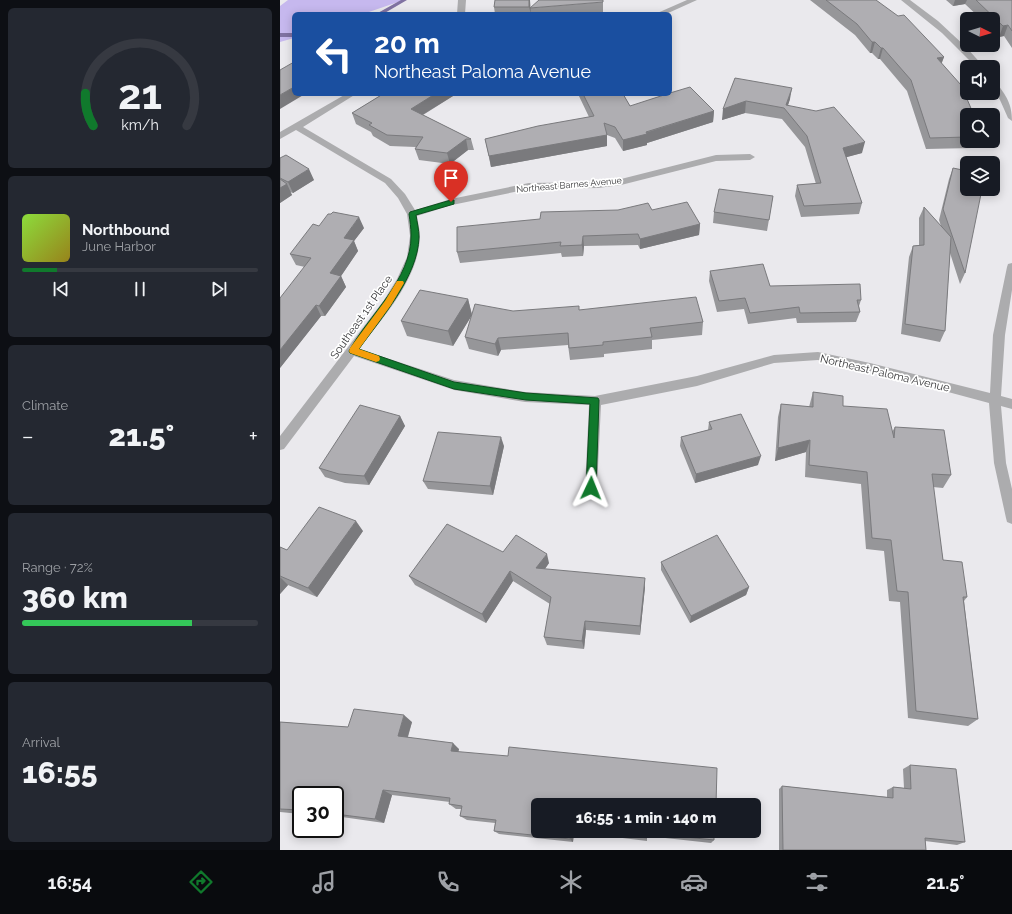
<!DOCTYPE html>
<meta charset="utf-8">
<style>
:root{--surface:#171b24;--page:#242831;--text:#f1f3f6;--muted:#9ea1a6;--line:#363941;--accent:#10792c}
body{margin:0;font-family:Raleway,sans-serif;background:var(--page);color:var(--text);height:100vh;display:flex;flex-direction:column;font-size:15px;white-space:nowrap}
*{box-sizing:border-box;margin:0}
p{font-size:13px;color:var(--muted)}
.icon{flex:none;width:22px;height:22px;fill:none;stroke:currentColor;stroke-width:2;stroke-linecap:round;stroke-linejoin:round}
.map{position:relative;flex:1;overflow:hidden}
.panel{display:flex;flex-direction:column;gap:8px;padding:8px;background:#0d0f14;width:280px}
.panel>*{flex:none}
.top-card{position:absolute;left:12px;top:12px;width:380px;height:84px;border-radius:6px;box-shadow:0 2px 10px #0003;background:#1a4fa0;color:#fff;overflow:hidden}
.needle{width:26px;rotate:95deg}
.tools{position:absolute;left:680px;top:12px;display:grid;gap:8px}
.tools a{display:grid;place-items:center;width:40px;height:40px;border-radius:6px;background:var(--surface);box-shadow:0 2px 10px #0003;font-size:20px}
.speed{position:absolute;left:12px;top:786px;display:flex;gap:8px;font-size:20px;font-weight:700;text-align:center}
.speed>*{display:grid;place-content:center;width:52px;height:52px;border-radius:50%;background:var(--surface);box-shadow:0 2px 10px #0003;line-height:1}
.speed .limit{border:2px solid #111;border-radius:6px;background:#fff;color:#111}
.pin{position:absolute;display:grid;place-items:center;width:34px;height:34px;color:#fff;margin:-41px -17px;border-radius:50% 50% 50% 0;rotate:-45deg;box-shadow:0 0 4px #0007}
.pin .icon{rotate:45deg}
.me{position:absolute;width:44px;margin:-22px;rotate:2deg;stroke-linejoin:round;filter:drop-shadow(0 0 3px #0008)}
.turn{display:flex;align-items:center;gap:14px;height:84px;padding:0 16px;font-size:18px}
.turn .icon{width:52px;height:52px;stroke-width:2.5}
.turn b{display:block;font-size:28px;line-height:34px}
.big{font-size:30px;font-weight:800;line-height:1.1}
.panel .tile{flex:1;display:flex;flex-direction:column;justify-content:center;gap:6px;min-width:0;padding:0 14px;border-radius:6px;background:var(--page)}
.panel .dial{align-items:center;gap:0}
.dial svg{height:104px;overflow:visible;fill:none;stroke:var(--line);stroke-width:7;stroke-linecap:round;text-anchor:middle}
.dial text{fill:var(--text);stroke:none}
.song{display:flex;align-items:center;gap:12px}
.cover{width:48px;height:48px;border-radius:6px;background:linear-gradient(135deg,hsl(90 70% 55%),hsl(50 70% 35%))}
.played{height:4px;border-radius:2px;background:linear-gradient(90deg,var(--accent) 15%,var(--line) 15%)}
.keys{display:flex;justify-content:space-around;direction:ltr}
.heat{display:flex;justify-content:space-between;align-items:center;font-size:22px;direction:ltr}
.charge{height:6px;border-radius:3px;background:linear-gradient(90deg,#34c759 72%,var(--line) 0)}
.trip{position:absolute;left:251px;top:798px;width:230px;height:40px;border-radius:6px;background:var(--surface);box-shadow:0 2px 10px #0003;font-weight:800;line-height:40px;text-align:center}
.tab-bar{display:flex;height:64px;justify-content:space-around;align-items:center;background:#090b0e;color:var(--muted)}
.tab-bar .icon{width:28px;height:28px}
.tab-bar .current{color:var(--accent)}
.tab-bar b{font-size:18px;color:var(--text)}
main{display:flex;flex:1;min-height:0}
.map>svg:first-child{display:block}
</style>
<main>
<section class="panel">
<div class="tile dial"><svg viewBox="0 0 100 80">
<path d="M14 69A42 42 0 1 1 86 69"/>
<path d="M14 69A42 42 0 0 1 8 44" stroke="#10792c"/>
<text x="50" y="56" font-size="32" font-weight="700">21</text>
<text x="50" y="72" font-size="11">km/h</text>
</svg></div>
<div class="tile">
<div class="song"><i class="cover"></i><div><b>Northbound</b><p>June Harbor</p></div></div>
<div class="played"></div>
<div class="keys"><svg class="icon" aria-label="previous" viewBox="0 0 24 24"><path d="M18 5L8 12l10 7zM5 5v14"/></svg><svg class="icon" aria-label="pause" viewBox="0 0 24 24"><path d="M8 5v14M16 5v14"/></svg><svg class="icon" aria-label="next" viewBox="0 0 24 24"><path d="M6 5l10 7-10 7zM19 5v14"/></svg></div>
</div>
<div class="tile"><p>Climate</p>
<div class="heat"><a>−</a><b class="big">21.5°</b><a>+</a></div>
</div>
<div class="tile"><p>Range · 72%</p><b class="big">360 km</b><div class="charge"></div></div>
<div class="tile"><p>Arrival</p><b class="big">16:55</b></div>
</section>
<div class="map">
<svg width="732" height="850" viewBox="0 0 732 850">
<rect width="100%" height="100%" fill="#eae9ed"/>
<!-- green -->
<path fill="#c6b8ee" d="M8 0H124L83 14H14V38L0 42V6Z"/>
<g fill="none" stroke-linecap="round" stroke-linejoin="round">
<!-- stream -->
<path fill="#8072a2" fill-rule="evenodd" d="M121 0H127L103 14H96Z
M0 33H14V37H0Z"/>
<!-- minor -->
<path fill="#acacae" fill-rule="evenodd" d="M178 0H186L185 14H177Z
M407 0H417L386 14H375Z
M621 0H630L658 21 686 47 704 67H696L662 33Z
M713 81 716 82C726 96 732 103 732 121L728 118 720 100 713 90Z
M66 94H76L23 127 111 179 125 194 135 210 171 199 249 183 318 182 341 179 436 155 470 154 475 157 470 160 436 161 341 185 318 188 249 189 172 205 137 216C138 223 140 230 140 237 138 280 104 316 79 349L174 380 245 392 315 396 417 376 494 355 538 352 590 363 710 393 713 335 727 267 728 264 732 263V290L725 335 721 396 732 399V409L721 406 726 463 732 489V524L727 522 726 518 714 463 709 403 590 371 538 360 494 363 417 386 321 405 317 488 315 492 311 494 307 492 305 488 309 405 245 402 174 390 74 356 4 449 0 450V436L104 300 117 279 127 257 130 236 127 214 118 198 105 183 16 130 0 139V132Z"/>
</g>
<!-- wall -->
<path fill="#969699" d="M215 0H250V8L323 2V12L301 14H251L250 10 251 14H215L214 7Z
M530 0H596L664 57 661 63 693 113 692 115H687V141H695L692 148 646 149 627 91 600 59H598L592 53H590L575 35Z
M666 0H732V48L724 36 719 37 713 31V19H701L685 4 673 6Z
M455 78 510 99 508 105 582 153 566 157 582 203 579 214 521 217 515 196 517 185 536 184 525 147 502 119 465 113 442 120Z
M103 94H172L173 96 143 115 191 139 194 150H188L170 164 139 160 135 149 136 147 110 146 93 136 91 132 76 124 72 113Z
M298 94H343L350 106 434 111 433 122 367 143V145L343 151 335 138 327 135V146L211 167 205 139 309 117Z
M0 158 34 180 13 193 10 192 12 195 0 203Z
M673 168 685 273 680 284 670 253 665 331 660 342 621 334 629 257 633 246 639 245V218L644 207 661 226 659 220 669 179Z
M493 196 487 231 433 223 434 212Z
M372 210 420 224 419 235 360 249 358 245 304 246 303 256 282 257 281 253 180 263 177 252Z
M39 226 84 228 74 241 78 251 61 276 66 287 45 316H41L0 368 25 267 16 265 10 254Z
M430 271 490 286 581 300 579 306 580 312 576 322 517 323 516 318 468 324 464 309 437 312 429 281Z
M188 299 192 315 173 346 127 336 121 321Z
M299 310 423 322 422 335 372 340V349L324 354V357L290 360 288 345 221 350 218 356 189 349 185 337 233 311Z
M533 392 563 406 612 432 615 427 671 475 663 488 653 487 663 560 687 597 684 601 698 719 688 726 628 718 620 602 609 601 604 551 586 549 581 484 525 477 526 452 495 461 498 417 501 404 529 407Z
M120 416 125 426 89 485 65 483 45 477 39 468Z
M429 422 478 465 415 483 400 446 401 437 428 430Z
M224 446 213 495 148 489 143 481Z
M83 531 37 597 8 585 0 594V547L7 550Z
M223 552 269 563 265 569 365 587 360 635 306 630 304 649 267 645 264 637 270 604 233 581 206 623 135 585 129 576Z
M381 562 469 587 466 595 410 623 381 570Z
M0 722 68 727 132 722 128 737 179 749 178 752 258 831H434V840L431 843 367 836V841L294 832 293 842 219 834 214 831 215 823 187 820 180 816 182 809H176L169 804 170 802 112 795 104 823 55 816V795H21V814L0 812Z
M630 765 685 842 677 845 645 841 646 850H499V789L502 786 607 797V790L613 787 624 788 623 769Z"/>
<!-- shaded-wall -->
<path fill="#7a7a7d" d="M249 0H250L251 14 249 7Z
M675 0H687L685 4 673 6Z
M728 25 724 36 719 37 723 26Z
M592 42H595L592 53H590Z
M601 48H603L600 59H598Z
M664 57 660 68 657 58Z
M14 87V94H25L0 109V95Z
M512 88 510 99 506 111V105Z
M155 94H172L173 96 134 120 131 109Z
M466 101 465 113 442 120 443 109Z
M434 111 433 122 367 143V145L343 151V140Z
M327 135V146L211 167 209 156Z
M186 139 188 150 170 164 167 153Z
M585 142 582 153 560 159 563 148Z
M29 169 34 180 13 193 8 182Z
M7 184 12 195 0 203V188Z
M79 217 84 228 74 241 78 251 59 279 61 276 66 287 45 316 39 306 50 273 64 238Z
M420 224 419 235 360 249V239Z
M303 236 304 246 303 256 302 245Z
M188 299 192 315 173 346 168 331Z
M36 305 41 316 0 368V350Z
M218 338 221 350 218 356 215 344Z
M120 416 125 426 89 485 84 476Z
M221 437 224 446 213 495 210 486Z
M530 440 526 452 495 461 498 448Z
M481 456 478 465 415 483 416 474Z
M76 521 83 531 37 597 28 588Z
M267 554 269 563 259 577 256 568Z
M230 571 233 581 206 623 202 614Z
M0 577 8 585 0 594Z
M365 578V587L360 635V626Z
M469 587 466 595 410 623 411 616Z
M305 621 306 630 304 649 302 641Z
M124 715 132 722 126 742 118 736Z
M173 743 179 749 177 757 171 751Z
M103 790 112 795 104 823 95 819Z
M291 831H293L294 832 293 842 290 839Z"/>
<!-- building -->
<path fill="#afaeb2" stroke="#7a7a7d" d="M215 0H249V7H214Z
M259 0H323V2L250 8Z
M546 0H596L618 16 624 15 664 57 657 58 681 85 693 113 686 112 687 115V137L650 138 631 80 603 48H601L595 42H592L577 24Z
M696 0H732V31L728 25 723 26Z
M14 62V87L0 95V70Z
M455 78 512 88 506 105 536 111 554 107 585 142 563 148 582 203 524 206 517 185 541 183 527 136 504 108 466 101 443 109Z
M410 87 434 111 366 132 367 134 343 140 335 127 324 123 327 135 209 156 205 139 258 126 314 116 303 94H343L350 106 387 94H390V93Z
M103 94H155L131 109 191 139H186L167 153 135 149 143 137 107 135 89 125 92 123 72 113Z
M6 155 29 169 8 182 0 178V158Z
M673 168 687 171V189H702L685 273 663 209Z
M0 179 7 184 0 188Z
M439 189 493 196 489 220 434 212Z
M407 202 420 224 360 239 358 234 303 236 302 245 280 246 281 242 177 252V227L260 219 261 212 338 210 368 203 372 210Z
M644 207 671 237 665 331 625 324 633 246 644 245Z
M53 212 79 217 64 238 74 240 50 273 61 276 39 306 36 305 0 350V298L31 258 10 254 33 224 39 226 48 214H51Z
M483 264 490 286 580 284 581 300H577L580 312 520 313 519 307 470 313 465 298 439 301 430 271Z
M140 290 188 299 168 331 121 321Z
M416 297 423 322 370 328 372 337 323 342V345L289 348 288 333 218 338 215 344 185 337 195 304 233 311 299 306V310Z
M533 392 563 396V406L607 409 614 438 615 427 664 430 671 475 652 474 663 560 682 562 687 597H683L698 719 636 711 628 592 617 591 611 540 592 538 587 472 529 465 530 440 498 448 501 404 533 407Z
M80 405 120 416 84 476 59 474 39 468Z
M461 414 481 456 416 474 401 437 432 429 429 422Z
M158 432 221 437 210 486 143 481Z
M39 507 76 521 28 588 0 576V547L7 550Z
M167 524 223 552 236 535 267 554 256 568 365 578 360 626 305 621 302 641 264 637 271 597 230 571 202 614 129 576Z
M437 535 469 587 411 616 381 562Z
M74 709 124 715 118 736 173 743 171 751 228 756 229 747 437 768 436 805H258V831H291L290 839 214 831 216 820 180 816 182 806 169 804 170 798 103 790 95 819 55 814V795H21V810L0 809V722L68 727Z
M630 765 676 769 685 842 645 838 646 850H503L502 786 613 798V787L631 789Z
M311 831H434V840L367 833V838Z"/>
<!-- route -->
<path fill="#10792c" stroke="#0a4f1d" d="M171 200H174V204L136 215C137 222 139 230 139 237 138 277 101 318 79 349L174 382 246 393 318 398 319 400 316 488 315 491 311 492 308 491 306 488 310 404 246 400 174 389 70 353 69 351C88 316 132 279 131 235 131 228 130 221 129 214L130 212Z"/>
<!-- slow -->
<path fill="#f59e0b" d="M117 281H123L124 283 111 305 79 349 99 356 100 359 99 361 96 362 70 353 69 351 70 348 105 301Z"/>
<g text-anchor="middle" stroke-width="3.5" stroke-linejoin="round" paint-order="stroke">
<!-- far-street labels -->
<g font-size="9" fill="#363638" stroke="#fff">
<text transform="translate(289 185) rotate(-5)" y="3">Northeast Barnes Avenue</text>
</g>
<!-- street labels -->
<g font-size="11" fill="#363638" stroke="#fff">
<text transform="translate(81 317) rotate(-55)" y="4">Southeast 1st Place</text>
<text transform="translate(605 373) rotate(13)" y="4">Northeast Paloma Avenue</text>
</g>
</g>
</svg>
<div class="tools">
<a><svg class="needle" viewBox="-14 -14 28 28"><path d="M0-13l5 13h-10z" fill="#e53935"/><path d="M0 13l5-13h-10z" fill="#9ea1a6"/></svg></a>
<a><svg class="icon" aria-label="sound" viewBox="0 0 24 24"><path d="M4 9h4l5-4v14l-5-4H4zM17 9q2 3 0 6"/></svg></a>
<a><svg class="icon" aria-label="search" viewBox="0 0 24 24"><circle cx="10" cy="10" r="6"/><path d="M15 15l6 6"/></svg></a>
<a><svg class="icon" aria-label="layers" viewBox="0 0 24 24"><path d="M12 4l9 5-9 5-9-5zM3 14l9 5 9-5"/></svg></a>
</div>
<div class="speed"><div class="limit">30</div></div>
<div class="pin" style="left:171px;top:202px;background:#d93025"><svg class="icon" aria-label="arrive" viewBox="0 0 24 24"><path d="M6 21V4h12l-3 4 3 4H6"/></svg></div>
<svg class="me" style="left:311px;top:488px" viewBox="-20 -20 40 40"><path d="M0-17L14 15 0 8-14 15z" fill="#10792c" stroke="#fff" stroke-width="4"/></svg>
<div class="trip">16:55 · 1 min · 140 m</div>
<div class="top-card">
<div class="turn"><svg class="icon" aria-label="left" viewBox="0 0 24 24"><path d="M17 20v-9H6M10 6l-5 5 5 5"/></svg><div><b>20 m</b>Northeast Paloma Avenue</div></div>
</div>
</div>
</main>
<nav class="tab-bar">
<b>16:54</b>
<svg class="icon current" aria-label="directions" viewBox="0 0 24 24"><path d="M12 3l9 9-9 9-9-9zM9 14v-3h6M13 9l2 2-2 2"/></svg>
<svg class="icon" aria-label="music" viewBox="0 0 24 24"><path d="M9 18V5l10-2v13"/><circle cx="6" cy="18" r="3"/><circle cx="16" cy="16" r="3"/></svg>
<svg class="icon" aria-label="phone" viewBox="0 0 24 24"><path d="M5 4h4l2 5-3 2q2 4 5 5l2-3 5 2v4C11 20 4 13 5 4z"/></svg>
<svg class="icon" aria-label="climate" viewBox="0 0 24 24"><path d="M12 3v18M4 7l16 10M4 17L20 7"/></svg>
<svg class="icon" aria-label="car" viewBox="0 0 24 24"><path d="M5 17H2v-5l4-1 3-4h7l3 4 3 1v5h-3M9 17h6M6 11h13"/><circle cx="7" cy="17" r="2"/><circle cx="17" cy="17" r="2"/></svg>
<svg class="icon" aria-label="filters" viewBox="0 0 24 24"><path d="M4 7h16M4 17h16"/><circle cx="9" cy="7" r="2"/><circle cx="15" cy="17" r="2"/></svg>
<b>21.5°</b>
</nav>
